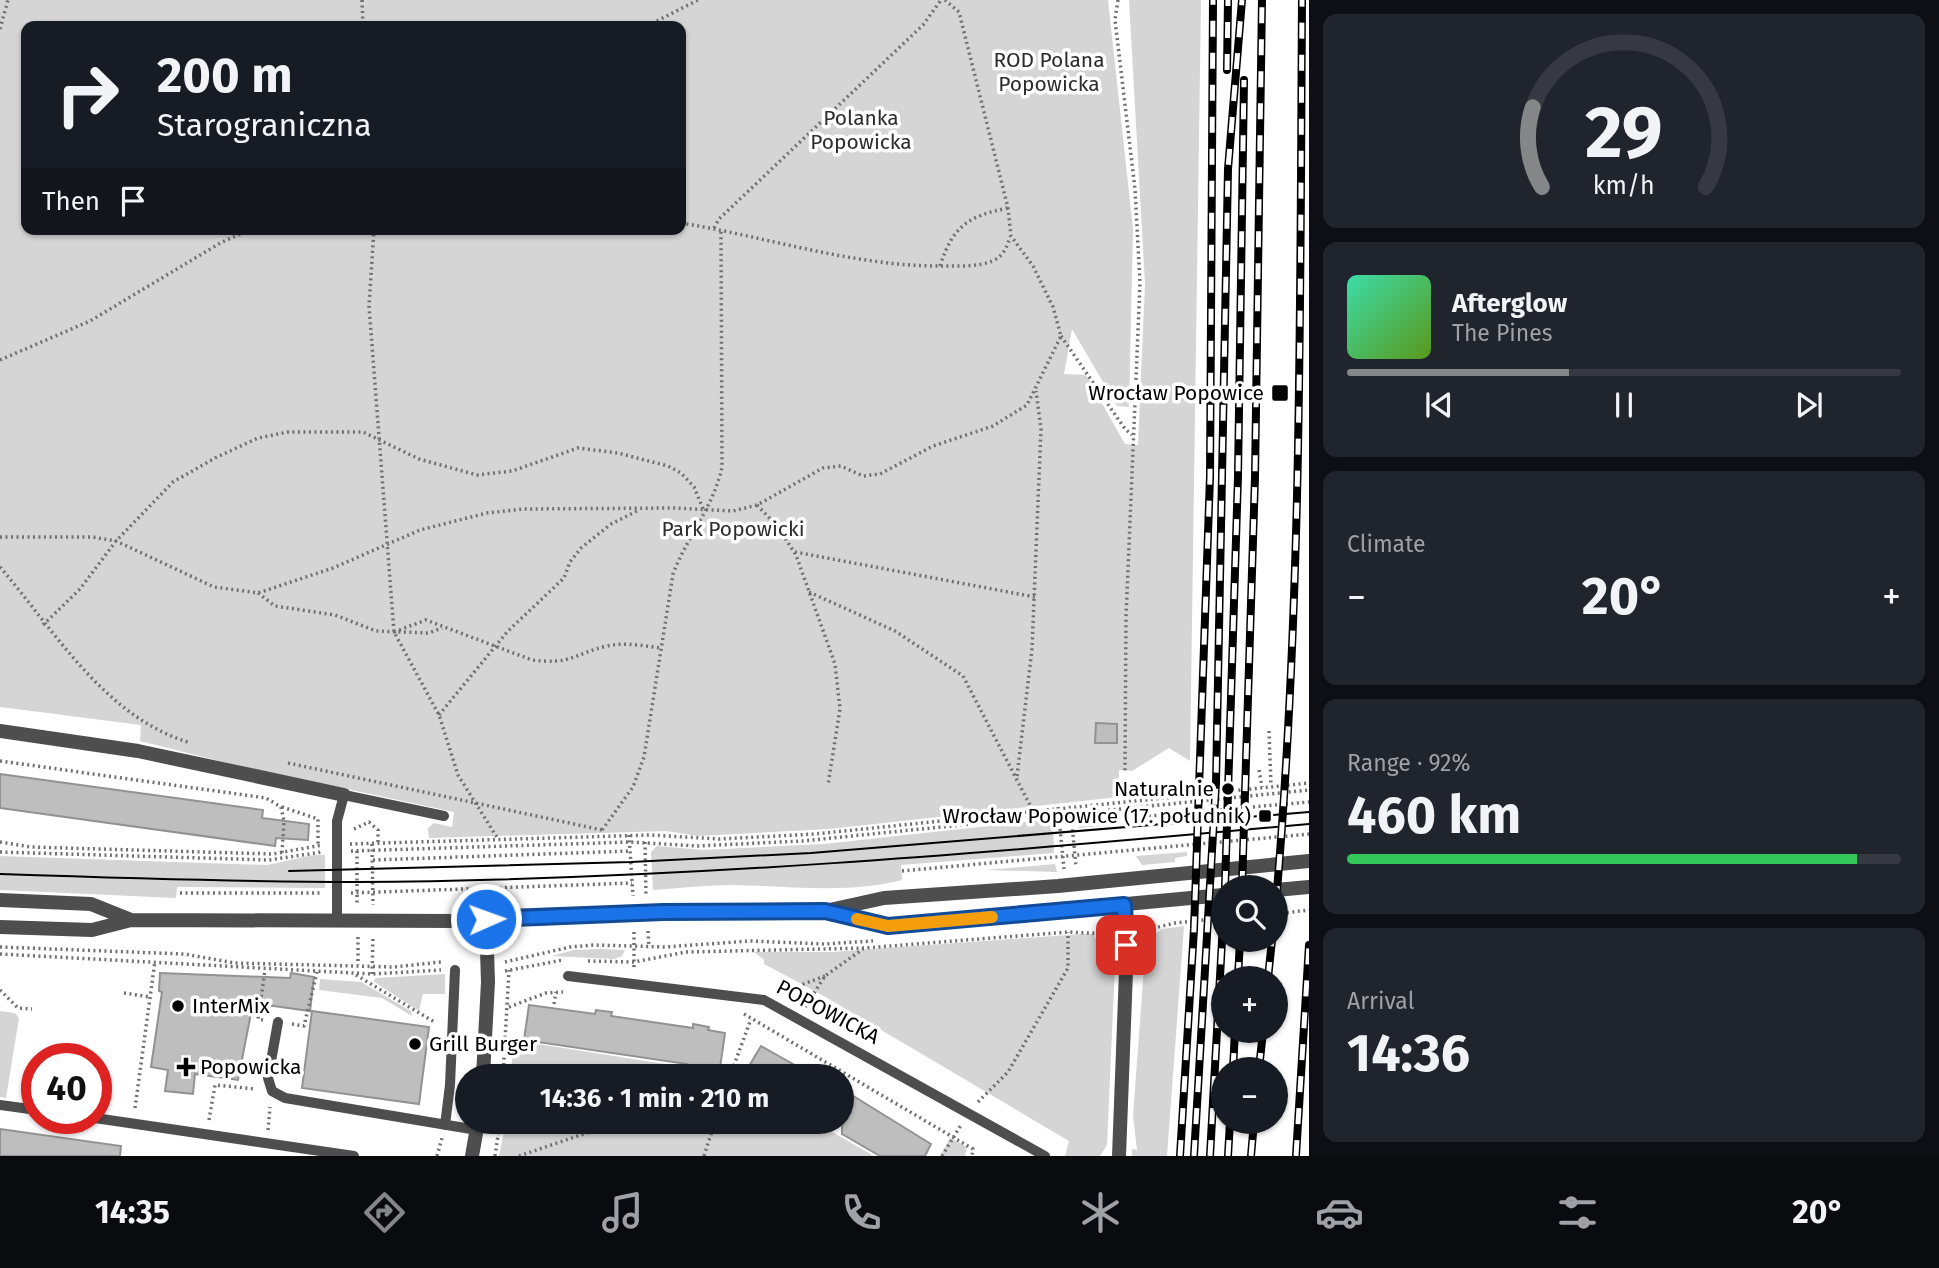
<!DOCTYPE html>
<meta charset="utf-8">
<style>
:root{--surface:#171b24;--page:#20242c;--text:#f1f3f6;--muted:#9ea1a6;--line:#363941;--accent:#858687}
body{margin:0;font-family:"Fira Sans",sans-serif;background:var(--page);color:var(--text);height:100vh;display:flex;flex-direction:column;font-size:26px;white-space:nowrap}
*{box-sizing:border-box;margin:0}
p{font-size:23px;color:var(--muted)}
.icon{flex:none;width:38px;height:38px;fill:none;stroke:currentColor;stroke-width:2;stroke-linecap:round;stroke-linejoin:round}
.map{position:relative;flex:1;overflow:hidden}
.panel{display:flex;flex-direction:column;gap:14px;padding:14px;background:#0d0f14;width:630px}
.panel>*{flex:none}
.banner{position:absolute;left:21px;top:21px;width:665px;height:214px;border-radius:14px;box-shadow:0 2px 5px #0004;background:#171b24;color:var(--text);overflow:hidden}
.tools{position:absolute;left:1211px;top:875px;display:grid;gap:14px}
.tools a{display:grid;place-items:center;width:77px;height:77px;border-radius:50%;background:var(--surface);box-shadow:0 2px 5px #0004;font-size:35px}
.speed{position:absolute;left:21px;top:1043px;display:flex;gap:14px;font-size:35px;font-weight:700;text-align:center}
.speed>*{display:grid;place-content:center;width:91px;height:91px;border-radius:50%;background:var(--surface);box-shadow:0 2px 5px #0004;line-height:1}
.speed .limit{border:10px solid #d22;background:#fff;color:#111}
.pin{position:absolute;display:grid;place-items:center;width:60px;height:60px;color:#fff;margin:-30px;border-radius:14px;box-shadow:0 4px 10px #0006}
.me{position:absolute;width:77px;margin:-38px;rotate:88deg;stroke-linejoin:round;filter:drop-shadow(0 0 5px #0008)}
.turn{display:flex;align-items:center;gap:24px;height:147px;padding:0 21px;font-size:32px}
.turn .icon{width:91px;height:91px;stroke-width:2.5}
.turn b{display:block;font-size:49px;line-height:60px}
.then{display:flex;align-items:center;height:66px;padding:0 21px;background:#0003;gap:14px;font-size:26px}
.big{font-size:52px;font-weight:700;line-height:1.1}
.panel .widget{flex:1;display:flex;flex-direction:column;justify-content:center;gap:10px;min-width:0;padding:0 24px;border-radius:14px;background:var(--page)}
.panel .dial{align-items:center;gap:0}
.dial svg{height:182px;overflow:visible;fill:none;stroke:var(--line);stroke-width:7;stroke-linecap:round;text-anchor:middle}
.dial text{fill:var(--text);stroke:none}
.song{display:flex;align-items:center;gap:21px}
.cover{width:84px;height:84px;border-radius:10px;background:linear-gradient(135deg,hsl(160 70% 55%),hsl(90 70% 35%))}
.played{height:7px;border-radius:4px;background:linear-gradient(90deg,var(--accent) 40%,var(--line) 40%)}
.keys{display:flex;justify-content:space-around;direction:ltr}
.heat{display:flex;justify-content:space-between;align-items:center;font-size:38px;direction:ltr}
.charge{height:10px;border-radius:5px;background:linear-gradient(90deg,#34c759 92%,var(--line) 0)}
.trip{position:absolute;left:455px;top:1064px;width:399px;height:70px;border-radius:35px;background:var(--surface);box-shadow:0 2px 5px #0004;font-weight:700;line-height:70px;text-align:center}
.tab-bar{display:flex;height:112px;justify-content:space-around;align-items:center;background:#090b0e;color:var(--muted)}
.tab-bar .icon{width:49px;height:49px}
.tab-bar .active{color:var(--accent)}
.tab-bar b{font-size:32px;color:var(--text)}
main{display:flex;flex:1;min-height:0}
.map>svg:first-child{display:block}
</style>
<main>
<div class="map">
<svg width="1309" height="1156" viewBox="0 0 1309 1156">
<rect width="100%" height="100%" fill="#fff"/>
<!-- green -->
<path fill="#d5d5d5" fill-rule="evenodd" d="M0 0H1108L1133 229 1129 407 1117 406 1072 329 1064 374 1086 375 1125 444 1138 445 1145 284 1129 0H1201L1190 761 1169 748 1132 771 1119 770V797L829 829 698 836 666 831 429 838 428 828 434 823 452 827 454 812 239 766 140 741 141 725 0 707ZM26 26H681V229H26Z
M1117 814 1118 825 1078 828 1081 817Z
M1053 819 1054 853 901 865 902 880C847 894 791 886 734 885 707 885 680 888 653 890L651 852 657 846 703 850 824 844Z
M1187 852V856L1175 858V862L1142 865 1136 856Z
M313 855H325V888L177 887 176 898 0 890V856L267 865Z
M1055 864 1057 872 986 870Z
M1184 926 1167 1156H1132V1149L1137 1150 1133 1116 1146 940 1162 929Z
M1081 934H1094L1097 942 1116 943 1107 1145 1100 1156H1065L1069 1141 822 995 764 964V960L754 952H831Z
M602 949 625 950 622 956 614 959 551 956 574 950Z
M445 974V994H423L419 1011 373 981 376 978Z
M320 979 361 982 411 1011 412 1016 382 998 319 990Z
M0 1011 15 1013 19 1018 6 1098 0 1097Z
M513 1040 734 1075 736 1076H511Z
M506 1122H815L874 1156H499Z
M950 1138 967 1147 965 1156H940Z"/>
<!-- building -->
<path fill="#bebebe" stroke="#929292" stroke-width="2" d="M1096 723 1117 724V743H1095Z
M0 774 263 810 262 818 309 824 308 840 276 838 275 846 0 808Z
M160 973 290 978 291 973 314 977 310 1011 253 1003 238 1080 195 1074 193 1094 165 1091 168 1070 151 1067 162 992 159 991Z
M529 1005 595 1014 596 1010 612 1012 611 1016 693 1028V1024L709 1027 708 1030 725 1033 720 1068 702 1066 699 1076 686 1074 687 1064 524 1040Z
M312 1011 429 1027 419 1104 302 1088Z
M761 1046 777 1055 814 1076H743Z
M842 1089 931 1144 925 1156H880L842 1134Z
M0 1129 121 1146 120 1156H0Z"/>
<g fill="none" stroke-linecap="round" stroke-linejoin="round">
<!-- path -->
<path stroke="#707070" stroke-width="3.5" stroke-dasharray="2 3.5" stroke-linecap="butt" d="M362 0 363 26
M1118 0 1115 20 1135 189 1140 283 1126 617 1125 771
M647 26 698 0
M0 29 8 0
M681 223C768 237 855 267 944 266 959 266 978 267 992 261 1003 257 1007 247 1010 237
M714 228 719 219 923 25 941 0
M374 229 369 306 394 632 439 715 458 775 498 839
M940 266C953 226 968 216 1008 208
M1061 336 1125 429 1132 435
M0 360 90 321 222 242 252 229
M757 505 777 526 796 555 835 664 840 709 828 785
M0 537H92L116 541 214 587 258 593 333 568 420 530 487 513 524 509 675 508 733 511 757 505 823 468 841 466 863 476 880 474 933 446 993 426 1027 405 1061 336 1053 307 1033 266 1011 236 1008 208 959 12 945 0
M795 552 1035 597
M0 567C55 631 105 718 191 743
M809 592 895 631 963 676 1032 809
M258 593 275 606 335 615 376 631 429 633 442 628
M43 625 80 589 116 541 173 482 215 458 258 438 288 432H363L419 459 477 475 512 471 578 448 618 453 668 466 681 473 694 487 704 511
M394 632 426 620 532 660C572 665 573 654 607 646 625 642 644 646 662 648
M439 715 508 631 564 578 570 562 581 548 611 524 637 511
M1269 731 1271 786
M0 761 266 798 281 807 284 821 282 853
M288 763 602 830
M1259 770 1262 787
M1017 776 1032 649 1041 429 1036 391
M282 807 318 819V845
M1058 807 1064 869
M1071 813 1076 867
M1127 818 1309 802
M354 829 369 822 378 830V844
M602 830 633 787 644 757 673 574C687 537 714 506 722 467L721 229
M629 835 633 896
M0 842 31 847 273 854 322 845
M645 842 646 896
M350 844 649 835 720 839 815 834 1309 783
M372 844 373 905
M351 851 630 842 697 846 802 841 1309 790
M357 851V905
M0 852 269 860 322 852
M373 860 630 851
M902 871 1309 834
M180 893H322
M351 893 632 883
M1276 914 1309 910
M648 931 649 947
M1142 931 1175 923 1223 918
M634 932V970
M358 937V965
M0 947 184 954 235 963 394 967 441 962
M0 954 372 974 441 970
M588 961 634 962 686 952 865 948 1068 932 1110 934
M505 962 570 947 594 945 665 947 750 941 824 944 873 941
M505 971 563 960
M372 974 373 937
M356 975 436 1023
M0 990 18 1008 32 1009
M782 992 825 976
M124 993 150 997
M554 1004 556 992
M509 1007 546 993 563 992
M805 1007 825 976 863 949
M744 1014 973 1149 972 1156
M263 1020 258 1019 265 970
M292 1024 304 1026 317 972
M503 1076 509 970
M730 1076 751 1019
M978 1102 1008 1072 1068 968V932
M135 1108 155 961
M209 1120 215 1085 256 1089
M43 1125 84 1130
M268 1130 270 1107
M437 1156 442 1138
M495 1156 500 1122
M519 1156 619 1122
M704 1156 715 1122
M942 1156 961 1125"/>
<!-- service -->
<path stroke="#4e4e4e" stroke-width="10" d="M337 921V821L344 795 444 816
M568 976 764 1000 1045 1156
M278 1022 268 1078 272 1091 285 1098 477 1130
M0 1105 37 1110
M95 1118 354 1156
M445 1125 450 1085 455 970"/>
<!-- minor -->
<path stroke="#4e4e4e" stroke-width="14" d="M0 731 138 751 344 795
M483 1076 488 982 486 919
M472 1156 478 1122
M1119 1156 1127 945 1124 905"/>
<!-- tertiary -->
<path stroke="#4e4e4e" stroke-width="14" d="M1276 890 1309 887
M0 900 91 904 131 920
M829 912 888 926 1223 895
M0 927 92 930 131 920 460 921 679 912 825 911 884 898 1058 886 1309 861"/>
<!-- tram -->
<path stroke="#000" stroke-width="2" d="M289 871 631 862 811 853 1309 812
M0 874C118 878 237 882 356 882 675 880 992 853 1309 824"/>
<defs>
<path id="rail" d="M1227 70 1228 0
M1225 887 1238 476 1244 80
M1242 887 1255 477 1262 0
M1276 902C1302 602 1300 301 1302 0
M1238 978 1240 940
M1268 978 1272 940
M1233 1069 1235 1031
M1259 1069 1263 1031
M1180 1156 1194 929 1210 477 1213 0
M1194 1156 1216 783 1228 169 1242 0
M1210 1156 1223 923
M1228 1156 1230 1122
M1251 1156 1254 1122
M1296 1156 1309 945"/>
</defs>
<!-- rail casing -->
<use href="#rail" stroke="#000" stroke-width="8"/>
<!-- rail -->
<use href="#rail" stroke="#fff" stroke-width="5" stroke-dasharray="16" stroke-linecap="butt"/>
</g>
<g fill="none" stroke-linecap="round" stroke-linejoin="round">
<defs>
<path id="route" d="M486 919 663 912 825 911 888 926 1124 905 1126 945"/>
</defs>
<!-- route casing -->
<use href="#route" stroke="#114b97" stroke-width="18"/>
<!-- route -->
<use href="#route" stroke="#1a73e8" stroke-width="12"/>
<!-- slow -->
<path stroke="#f59e0b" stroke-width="12" d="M857 919 888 926 992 917"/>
</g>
<!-- markers -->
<g fill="#000" stroke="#fff" stroke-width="2.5">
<rect x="1271" y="384" width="18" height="18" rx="3.5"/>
<circle cx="1228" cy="789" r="7"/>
<rect x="1258" y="809" width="14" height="14" rx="3.5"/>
<circle cx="178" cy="1006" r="7"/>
<circle cx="415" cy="1044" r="7"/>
<path d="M182.5 1056.5h7v7h7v7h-7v7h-7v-7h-7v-7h7z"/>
</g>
<g text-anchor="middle" stroke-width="7" stroke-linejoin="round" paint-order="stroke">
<!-- park labels -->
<g font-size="21" fill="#2c2c2c" stroke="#fff">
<text x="1049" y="67">ROD Polana<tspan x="1049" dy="24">Popowicka</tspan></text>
<text x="861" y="125">Polanka<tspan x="861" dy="24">Popowicka</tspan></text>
<text x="733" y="536">Park Popowicki</text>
</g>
<!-- poi labels -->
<g font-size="21" fill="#000" stroke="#fff" text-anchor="end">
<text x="1264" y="400">Wrocław Popowice</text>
<text x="1214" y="796">Naturalnie</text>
<text x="1251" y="823">Wrocław Popowice (17. południk)</text>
<text x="192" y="1013" text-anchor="start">InterMix</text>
<text x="429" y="1051" text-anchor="start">Grill Burger</text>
<text x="200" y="1074" text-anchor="start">Popowicka</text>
</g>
<!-- street labels -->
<g font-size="21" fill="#000" stroke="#fff">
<text transform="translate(828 1012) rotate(28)" y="7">POPOWICKA</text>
</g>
</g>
</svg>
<div class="tools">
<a><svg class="icon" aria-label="search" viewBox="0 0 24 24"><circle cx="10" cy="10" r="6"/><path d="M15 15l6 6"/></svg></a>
<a>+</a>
<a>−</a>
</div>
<div class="speed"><div class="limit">40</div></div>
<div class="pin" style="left:1126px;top:945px;background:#d93025"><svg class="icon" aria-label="arrive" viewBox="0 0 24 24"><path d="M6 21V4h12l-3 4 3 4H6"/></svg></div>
<svg class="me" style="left:486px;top:919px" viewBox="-20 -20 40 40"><circle r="17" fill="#1a73e8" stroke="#fff" stroke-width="3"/><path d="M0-11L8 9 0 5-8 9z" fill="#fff"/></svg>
<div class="trip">14:36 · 1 min · 210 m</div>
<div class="banner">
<div class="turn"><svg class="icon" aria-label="right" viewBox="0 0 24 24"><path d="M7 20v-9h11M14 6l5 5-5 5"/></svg><div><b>200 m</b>Starograniczna</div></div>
<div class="then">Then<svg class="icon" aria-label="arrive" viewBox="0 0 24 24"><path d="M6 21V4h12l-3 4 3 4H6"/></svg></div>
</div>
</div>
<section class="panel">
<div class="widget dial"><svg viewBox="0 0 100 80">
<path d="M14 69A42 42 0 1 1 86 69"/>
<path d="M14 69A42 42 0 0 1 10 34" stroke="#858687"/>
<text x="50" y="56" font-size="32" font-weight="700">29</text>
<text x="50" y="72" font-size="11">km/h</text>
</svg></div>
<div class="widget">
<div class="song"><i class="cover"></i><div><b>Afterglow</b><p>The Pines</p></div></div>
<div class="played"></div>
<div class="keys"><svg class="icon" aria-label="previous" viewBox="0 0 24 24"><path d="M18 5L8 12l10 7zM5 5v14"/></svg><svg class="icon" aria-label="pause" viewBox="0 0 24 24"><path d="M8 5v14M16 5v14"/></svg><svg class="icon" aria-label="next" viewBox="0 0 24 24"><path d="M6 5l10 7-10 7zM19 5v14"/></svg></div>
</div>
<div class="widget"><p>Climate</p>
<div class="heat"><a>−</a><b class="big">20°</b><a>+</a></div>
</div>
<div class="widget"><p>Range · 92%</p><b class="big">460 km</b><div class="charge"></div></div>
<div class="widget"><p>Arrival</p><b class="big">14:36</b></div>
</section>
</main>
<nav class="tab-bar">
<b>14:35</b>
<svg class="icon active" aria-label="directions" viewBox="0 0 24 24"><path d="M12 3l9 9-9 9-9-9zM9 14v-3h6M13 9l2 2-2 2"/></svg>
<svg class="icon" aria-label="music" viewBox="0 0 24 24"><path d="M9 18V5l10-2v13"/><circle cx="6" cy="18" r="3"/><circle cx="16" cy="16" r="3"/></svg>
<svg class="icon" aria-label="phone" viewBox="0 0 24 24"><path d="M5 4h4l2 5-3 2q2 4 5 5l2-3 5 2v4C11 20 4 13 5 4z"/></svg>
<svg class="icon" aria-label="climate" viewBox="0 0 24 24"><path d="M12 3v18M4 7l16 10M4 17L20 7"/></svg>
<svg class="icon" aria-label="car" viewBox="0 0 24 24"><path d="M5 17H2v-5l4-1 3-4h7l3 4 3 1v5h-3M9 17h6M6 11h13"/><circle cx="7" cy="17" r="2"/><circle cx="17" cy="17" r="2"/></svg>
<svg class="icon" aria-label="filters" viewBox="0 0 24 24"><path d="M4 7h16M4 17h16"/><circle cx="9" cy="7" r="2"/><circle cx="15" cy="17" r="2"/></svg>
<b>20°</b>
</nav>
